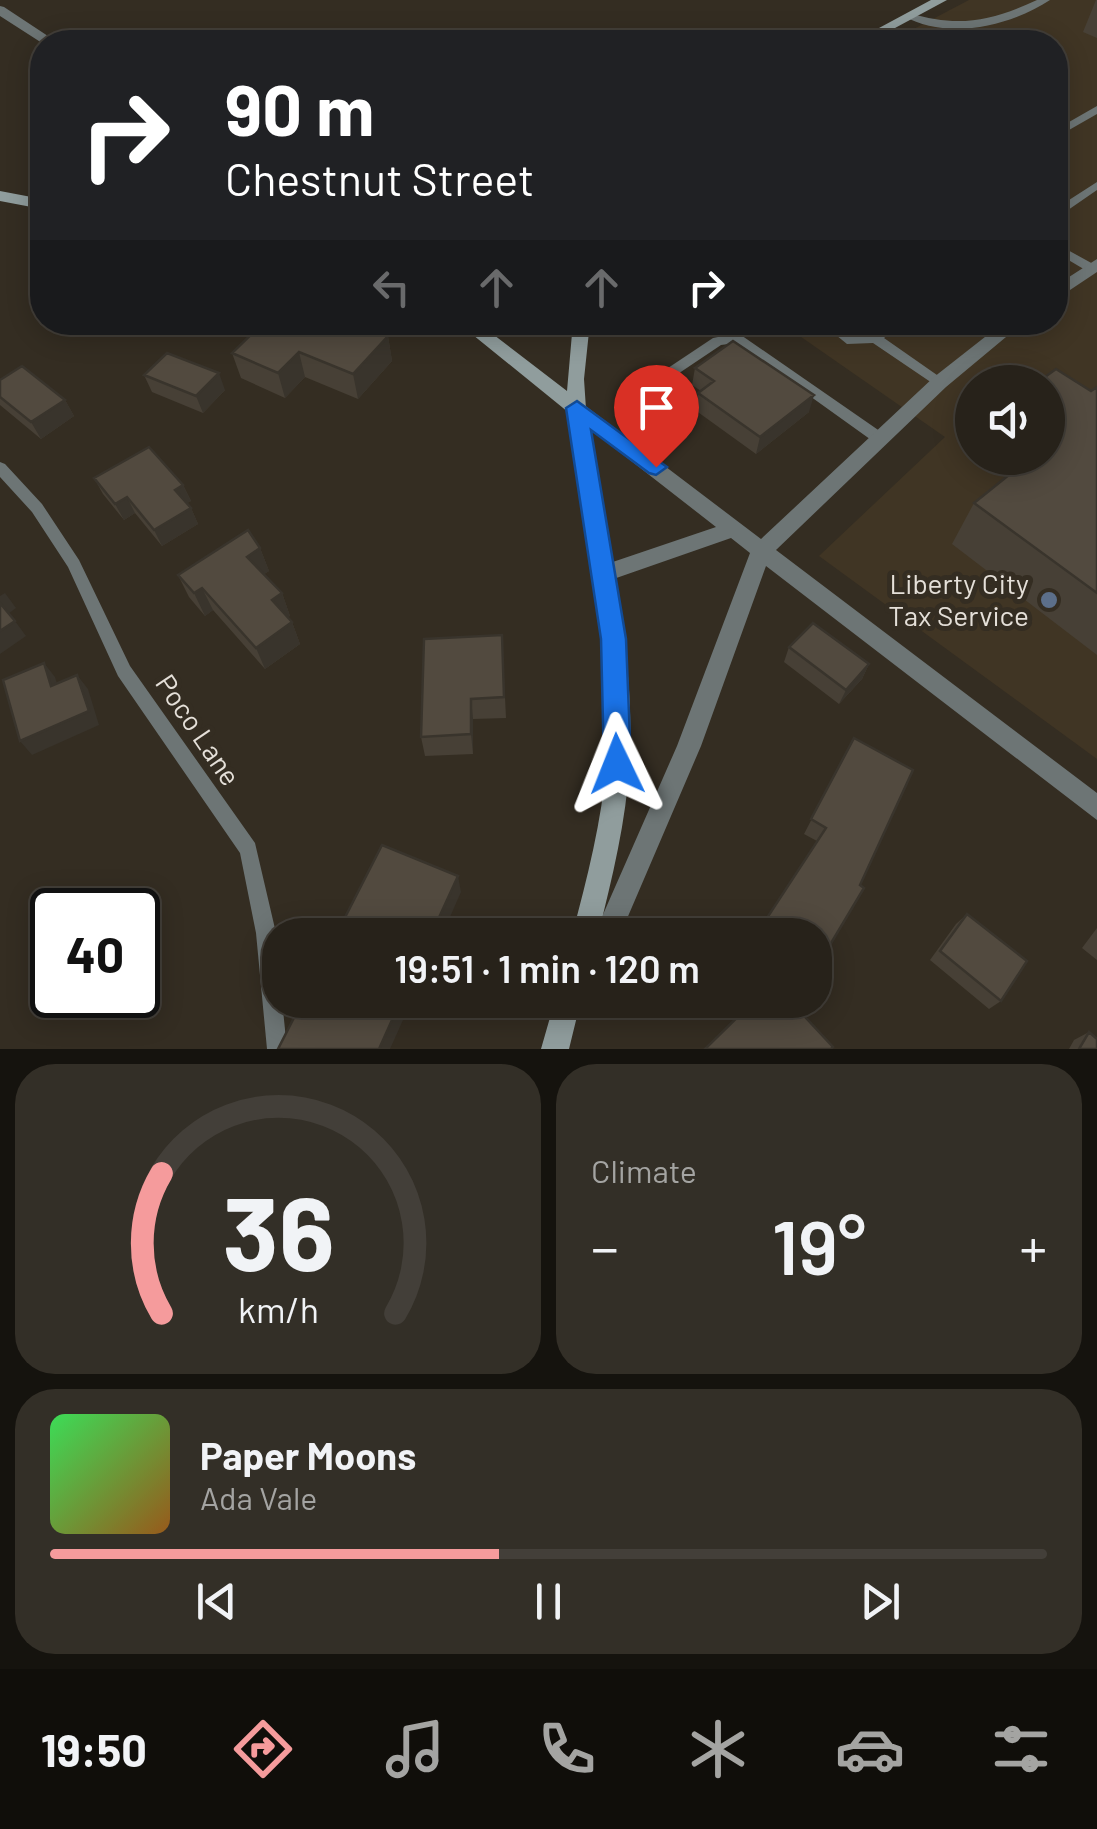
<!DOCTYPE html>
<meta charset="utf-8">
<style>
:root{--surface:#27221a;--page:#332f27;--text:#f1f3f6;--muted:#a4a4a2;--line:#433f39;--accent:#f59b9c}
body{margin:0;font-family:Barlow,sans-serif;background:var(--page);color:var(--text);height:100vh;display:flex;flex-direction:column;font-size:38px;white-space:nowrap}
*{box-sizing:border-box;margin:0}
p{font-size:32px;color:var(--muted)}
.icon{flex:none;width:55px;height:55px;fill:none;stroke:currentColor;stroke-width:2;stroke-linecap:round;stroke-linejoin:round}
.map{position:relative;height:1049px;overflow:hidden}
.side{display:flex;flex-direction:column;gap:15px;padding:15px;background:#15130e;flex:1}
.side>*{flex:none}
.hud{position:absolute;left:30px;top:30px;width:1038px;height:305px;border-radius:40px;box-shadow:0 5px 25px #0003,0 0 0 2px var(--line);background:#202124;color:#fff;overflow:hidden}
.buttons{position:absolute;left:955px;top:365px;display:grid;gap:20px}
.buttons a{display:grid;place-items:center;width:110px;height:110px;border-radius:50%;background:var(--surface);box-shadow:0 5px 25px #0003,0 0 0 2px var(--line);font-size:50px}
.speed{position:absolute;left:30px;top:888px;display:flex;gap:20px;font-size:50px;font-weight:700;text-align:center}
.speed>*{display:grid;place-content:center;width:130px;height:130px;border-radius:50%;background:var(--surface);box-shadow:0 5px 25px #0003,0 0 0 2px var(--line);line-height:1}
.speed .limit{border:5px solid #111;border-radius:15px;background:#fff;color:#111}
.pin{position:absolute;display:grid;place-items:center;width:85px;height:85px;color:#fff;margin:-102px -42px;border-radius:50% 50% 50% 0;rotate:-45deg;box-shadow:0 0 10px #0007}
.pin .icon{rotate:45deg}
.me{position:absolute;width:110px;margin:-55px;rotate:358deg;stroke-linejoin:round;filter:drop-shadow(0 0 8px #0008)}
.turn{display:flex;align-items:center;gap:35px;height:210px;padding:0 30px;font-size:45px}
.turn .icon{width:130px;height:130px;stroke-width:2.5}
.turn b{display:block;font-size:70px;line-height:85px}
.lanes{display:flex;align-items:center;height:95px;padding:0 30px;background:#0003;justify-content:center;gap:50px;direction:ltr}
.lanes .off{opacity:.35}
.big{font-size:75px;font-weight:600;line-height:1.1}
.side .card{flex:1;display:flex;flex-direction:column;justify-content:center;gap:15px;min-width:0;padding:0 35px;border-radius:40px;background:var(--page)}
.side .dial{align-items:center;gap:0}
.dial svg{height:260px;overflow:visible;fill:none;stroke:var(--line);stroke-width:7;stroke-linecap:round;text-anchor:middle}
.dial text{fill:var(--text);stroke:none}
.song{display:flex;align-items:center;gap:30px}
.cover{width:120px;height:120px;border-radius:15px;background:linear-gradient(135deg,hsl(130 70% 55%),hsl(30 70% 35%))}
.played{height:10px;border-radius:5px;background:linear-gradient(90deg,var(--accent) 45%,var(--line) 45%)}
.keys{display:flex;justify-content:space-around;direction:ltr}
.heat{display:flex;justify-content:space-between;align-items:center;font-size:55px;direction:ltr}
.side .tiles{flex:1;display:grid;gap:15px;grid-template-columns:1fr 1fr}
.card:last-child{grid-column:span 2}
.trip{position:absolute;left:262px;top:918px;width:570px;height:100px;border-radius:40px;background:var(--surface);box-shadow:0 5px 25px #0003,0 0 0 2px var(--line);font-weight:600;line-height:100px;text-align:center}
.tab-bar{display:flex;height:160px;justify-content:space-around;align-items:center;background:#100e0a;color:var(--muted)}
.tab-bar .icon{width:70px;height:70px}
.tab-bar .selected{color:var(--accent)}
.tab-bar b{font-size:45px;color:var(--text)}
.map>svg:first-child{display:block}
</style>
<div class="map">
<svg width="1097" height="1049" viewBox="0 0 1097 1049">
<rect width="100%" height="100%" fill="#342d22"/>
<!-- built -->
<path fill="#403524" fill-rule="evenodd" d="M969 0H1097V759L819 556 945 437 781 323 1055 322V42H889ZM972 382H1048V458H972Z"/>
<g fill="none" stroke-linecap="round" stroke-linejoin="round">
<!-- lane -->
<path fill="#6d7575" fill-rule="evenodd" d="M1037 0H1050C1011 26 947 41 904 16L909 13C959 28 991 21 1037 0Z
M1097 106V114L1055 138V130Z
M1097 182V190L1055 219V209Z
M1055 243 1095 265V271H1087L1055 252Z
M820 322H836L854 336 872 334 888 322H904L884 338 947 382 940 387 935 385 873 343 847 344Z
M738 333 884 434 886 438 884 442H874L736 343 721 345 648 394H638L636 391 638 388 713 338Z
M0 462 5 464 42 504 79 560 130 666 255 843 276 933 280 1000H282L287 1049H267L256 933 240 853 118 676 68 567 32 512 0 477Z"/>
<!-- street -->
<path fill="#6d7575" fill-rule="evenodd" d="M0 6 4 7 57 42 42 43 0 16Z
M1097 259V272L1055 300V286Z
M1004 322H1024L946 387 776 550 1097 793V820L766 566 701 746 620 935H594L677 746 750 553 731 538 602 583 595 580 592 574 595 568 716 527 571 414 568 409 571 404H583L761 539 934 377Z"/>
<!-- secondary -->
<path fill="#909d9d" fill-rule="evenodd" d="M931 0H947L869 42H853Z
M0 191 42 199V209L0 201Z
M457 322H477L567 391 573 322H590L584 379 586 409C602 523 635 640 630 756 627 818 613 875 598 935H572C588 875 603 817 607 755 613 640 582 525 568 412Z
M555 1000H581L569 1049H541Z"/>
</g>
<!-- wall -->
<path fill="#474036" d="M1096 0H1097V38L1083 32Z
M78 322H112L102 332Z
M316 333 388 336 392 361 358 399 305 377 285 398 241 378 232 353Z
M695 368 809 412 756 454 695 410 698 393 701 391 692 385Z
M144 375 225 390 203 413 152 392Z
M0 380 65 400 74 416 41 439 0 405Z
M1048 382 1091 391 1097 387V655L952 544 974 503 1021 465 1010 458H1048Z
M94 478 183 485 191 501 187 503 191 508 198 524 162 546 135 513 124 520 103 494Z
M260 548 269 571 264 574 282 593 290 616 287 617 292 622 300 644 265 669 213 610 205 616 189 597 178 575Z
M502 635 506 718 473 719V754L425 756 421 737Z
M789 647 869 664 862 679 839 704 784 662Z
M854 738 815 935H756L817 841 804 834Z
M967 914 1001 1001 989 1009 930 960 956 924Z
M1097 928V960L1082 948Z
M1089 1032 1097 1049H1069L1074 1040Z"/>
<!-- shaded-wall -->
<path fill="#39342c" d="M98 322H112L102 332Z
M388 336 392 361 358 399 353 374Z
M299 352 305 377 285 398 278 373Z
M219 373 225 390 203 413 196 396Z
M814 395 809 412 756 454 760 437Z
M65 400 74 416 41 439 31 422Z
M183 485 191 501 182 506 175 490Z
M127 497 135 513 124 520 115 504Z
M191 508 198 524 162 546 154 530Z
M260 548 269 571 256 580 247 557Z
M202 588 213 610 205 616 194 593Z
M5 593 16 608 8 614 0 604V596Z
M282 593 290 616 280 623 272 600Z
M15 621 26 636 0 654V631Z
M292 622 300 644 265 669 256 648Z
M44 663 55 677 62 700 51 686Z
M869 664 862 679 839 704 846 690Z
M77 675 88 689 99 725 32 755 20 741Z
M471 699 473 719V754L471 734Z
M458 876 461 892 442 935H431Z
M401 1000H412L390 1049H379Z"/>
<!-- building -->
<path fill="#524a3f" stroke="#39342c" stroke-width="2.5" d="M264 322H290L316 333 326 322H355L388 336 353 374 299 352 278 373 232 353Z
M733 341 814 395 760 437 698 393 714 381 695 368Z
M167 353 219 373 196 396 144 375Z
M22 366 65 400 31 422 0 397V380Z
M1056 369 1091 391 1097 387V593L974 503 1030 458H1048V443L1060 433 1048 424V382H1038Z
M149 447 183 485 175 490 191 508 154 530 127 497 115 504 94 478Z
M248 530 260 548 247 557 282 593 272 600 292 622 256 648 202 588 194 593 178 575Z
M0 603 15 621 0 631Z
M813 623 869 664 846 690 789 647Z
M502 635 504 697 471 699V734L421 737 424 639Z
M44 663 51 686 77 675 89 711 20 741 3 680Z
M854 738 913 770 860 885 864 888 815 970V935H771L761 927 826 828 811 819Z
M382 845 458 876 431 935H336Z
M967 914 1027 961 1001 1001 940 951Z
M303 1000H401L379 1049H278Z
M755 1000H797L794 1005 833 1047 831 1049H705Z
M1089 1032 1097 1039V1049H1079Z"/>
<!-- route -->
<path fill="#1a73e8" stroke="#114b97" stroke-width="2.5" d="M577 401 667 467 656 475 649 473 591 430 626 639 631 764 627 773 617 776 608 773 604 764 601 639 566 408Z"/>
<!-- markers -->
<circle fill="#5c6f8a" stroke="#342d22" stroke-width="4" cx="1049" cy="600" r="10"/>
<g text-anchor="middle" stroke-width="10" stroke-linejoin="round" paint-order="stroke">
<!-- poi labels -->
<g font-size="28" fill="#e5e0d9" stroke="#342d22" text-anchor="end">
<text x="1029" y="594">Liberty City<tspan x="1029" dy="32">Tax Service</tspan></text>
</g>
<!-- street labels -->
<g font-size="28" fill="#e5e0d9" stroke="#342d22">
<text transform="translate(198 730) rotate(56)" y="10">Poco Lane</text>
</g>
</g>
</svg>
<div class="buttons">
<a><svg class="icon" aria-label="sound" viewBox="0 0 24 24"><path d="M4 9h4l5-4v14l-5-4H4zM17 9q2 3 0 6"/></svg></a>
</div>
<div class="speed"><div class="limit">40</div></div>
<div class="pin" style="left:656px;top:467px;background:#d93025"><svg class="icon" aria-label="arrive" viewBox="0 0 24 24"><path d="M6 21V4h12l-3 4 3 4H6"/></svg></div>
<svg class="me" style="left:617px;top:764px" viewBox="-20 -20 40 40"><path d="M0-17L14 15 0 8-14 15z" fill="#1a73e8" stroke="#fff" stroke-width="4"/></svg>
<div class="trip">19:51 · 1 min · 120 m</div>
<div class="hud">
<div class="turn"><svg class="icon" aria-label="right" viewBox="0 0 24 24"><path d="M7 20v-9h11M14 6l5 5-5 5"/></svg><div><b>90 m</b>Chestnut Street</div></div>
<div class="lanes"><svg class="icon off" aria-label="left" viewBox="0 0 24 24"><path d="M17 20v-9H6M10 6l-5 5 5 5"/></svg><svg class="icon off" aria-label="ahead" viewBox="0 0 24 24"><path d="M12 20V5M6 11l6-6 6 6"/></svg><svg class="icon off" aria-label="ahead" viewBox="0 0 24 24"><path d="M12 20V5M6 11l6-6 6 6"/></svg><svg class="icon" aria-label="right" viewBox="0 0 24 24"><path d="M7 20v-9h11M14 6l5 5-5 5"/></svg></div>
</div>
</div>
<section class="side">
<div class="tiles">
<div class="card dial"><svg viewBox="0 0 100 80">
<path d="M14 69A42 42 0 1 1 86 69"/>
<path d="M14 69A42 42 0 0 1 14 26" stroke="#f59b9c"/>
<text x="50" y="56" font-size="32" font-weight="700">36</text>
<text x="50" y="72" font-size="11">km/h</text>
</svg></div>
<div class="card"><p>Climate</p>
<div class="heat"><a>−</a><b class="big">19°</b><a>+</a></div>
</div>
<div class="card">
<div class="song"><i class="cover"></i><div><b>Paper Moons</b><p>Ada Vale</p></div></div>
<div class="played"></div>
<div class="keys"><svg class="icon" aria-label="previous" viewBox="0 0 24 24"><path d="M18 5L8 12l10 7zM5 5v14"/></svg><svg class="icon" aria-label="pause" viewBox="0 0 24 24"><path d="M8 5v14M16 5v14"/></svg><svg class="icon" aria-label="next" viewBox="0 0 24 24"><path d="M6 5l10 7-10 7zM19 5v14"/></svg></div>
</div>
</div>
</section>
<nav class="tab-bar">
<b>19:50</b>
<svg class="icon selected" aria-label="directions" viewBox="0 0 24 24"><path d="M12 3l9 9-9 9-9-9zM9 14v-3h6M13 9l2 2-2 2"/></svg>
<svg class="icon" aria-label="music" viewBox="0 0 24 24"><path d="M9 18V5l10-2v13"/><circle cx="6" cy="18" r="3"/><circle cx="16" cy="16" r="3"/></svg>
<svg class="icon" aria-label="phone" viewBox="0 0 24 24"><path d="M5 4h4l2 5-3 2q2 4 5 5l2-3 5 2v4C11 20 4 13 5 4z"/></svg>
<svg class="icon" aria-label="climate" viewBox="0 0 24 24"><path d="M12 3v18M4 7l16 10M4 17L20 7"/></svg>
<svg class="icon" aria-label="car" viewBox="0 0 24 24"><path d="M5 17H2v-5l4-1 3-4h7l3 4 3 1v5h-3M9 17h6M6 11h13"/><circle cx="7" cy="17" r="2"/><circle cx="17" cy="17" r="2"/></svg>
<svg class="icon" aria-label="filters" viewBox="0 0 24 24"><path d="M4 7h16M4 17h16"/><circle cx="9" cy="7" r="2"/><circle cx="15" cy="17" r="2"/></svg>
</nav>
